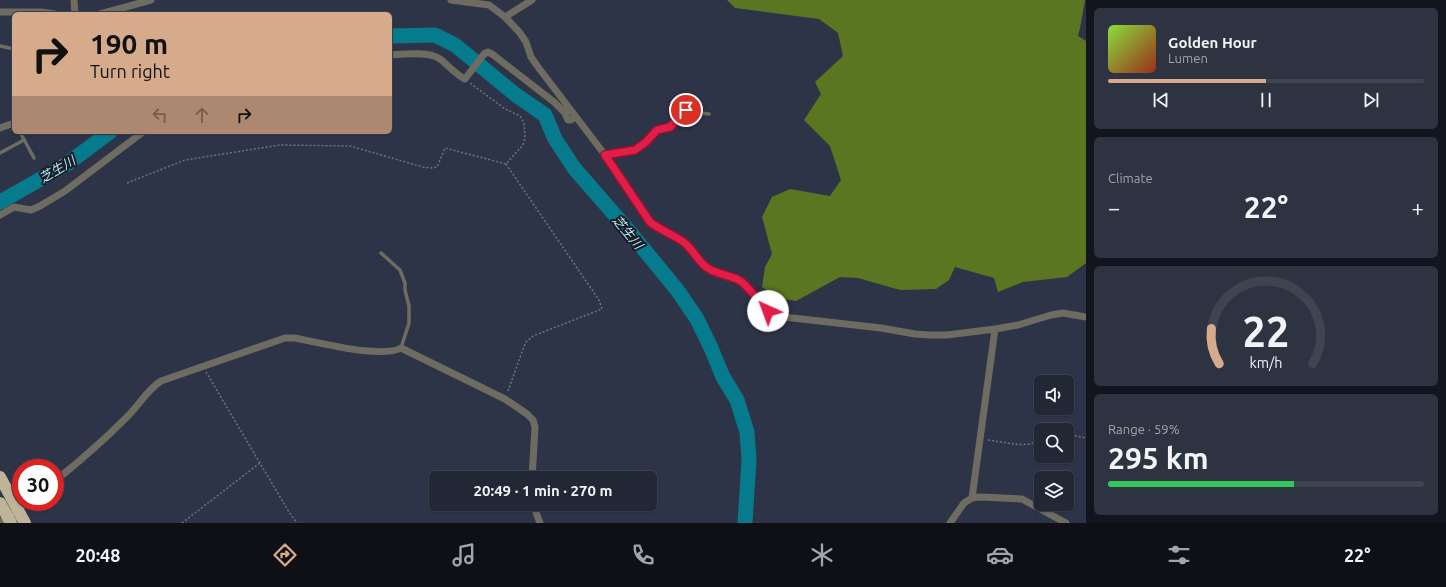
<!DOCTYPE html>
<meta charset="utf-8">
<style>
:root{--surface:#222736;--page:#2e3342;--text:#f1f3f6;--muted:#a2a5ad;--line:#3f4451;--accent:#d6ab8b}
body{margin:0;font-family:Ubuntu,"Noto Sans JP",sans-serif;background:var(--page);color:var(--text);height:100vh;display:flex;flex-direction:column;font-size:15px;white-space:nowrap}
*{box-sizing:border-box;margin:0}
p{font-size:13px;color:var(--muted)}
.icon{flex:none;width:22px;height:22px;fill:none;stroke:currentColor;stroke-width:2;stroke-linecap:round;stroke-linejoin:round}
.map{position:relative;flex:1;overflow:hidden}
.drawer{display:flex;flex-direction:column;gap:8px;padding:8px;background:#13151e;width:360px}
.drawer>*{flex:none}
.top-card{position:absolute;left:12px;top:12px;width:380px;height:122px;border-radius:6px;box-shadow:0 1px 3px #0004,0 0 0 1px var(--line);background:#d6ab8b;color:#111;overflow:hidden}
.buttons{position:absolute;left:1034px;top:375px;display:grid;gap:8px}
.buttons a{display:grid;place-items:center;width:40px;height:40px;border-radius:6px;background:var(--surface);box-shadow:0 1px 3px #0004,0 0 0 1px var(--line);font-size:20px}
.speed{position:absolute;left:12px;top:459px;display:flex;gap:8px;font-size:20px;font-weight:700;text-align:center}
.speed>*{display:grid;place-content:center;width:52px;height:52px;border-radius:50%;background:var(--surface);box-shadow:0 1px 3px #0004,0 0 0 1px var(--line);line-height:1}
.speed .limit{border:6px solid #d22;background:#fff;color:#111}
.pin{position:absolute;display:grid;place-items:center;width:34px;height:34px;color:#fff;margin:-17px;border:2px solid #fff;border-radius:50%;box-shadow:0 1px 4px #0007}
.me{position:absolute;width:44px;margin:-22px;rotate:317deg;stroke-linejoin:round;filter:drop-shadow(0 0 3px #0008)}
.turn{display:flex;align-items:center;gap:14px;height:84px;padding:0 12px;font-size:18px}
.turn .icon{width:52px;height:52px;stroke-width:2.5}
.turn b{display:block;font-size:28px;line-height:34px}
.lanes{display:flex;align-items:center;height:38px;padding:0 12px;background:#0003;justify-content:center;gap:20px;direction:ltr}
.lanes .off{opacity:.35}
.big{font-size:30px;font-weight:700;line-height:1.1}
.drawer .card{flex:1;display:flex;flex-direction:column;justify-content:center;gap:6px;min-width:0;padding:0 14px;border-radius:6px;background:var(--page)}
.drawer .dial{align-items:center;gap:0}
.dial svg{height:104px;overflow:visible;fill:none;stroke:var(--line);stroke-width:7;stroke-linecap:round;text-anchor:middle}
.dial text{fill:var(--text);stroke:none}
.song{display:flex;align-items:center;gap:12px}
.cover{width:48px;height:48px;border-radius:6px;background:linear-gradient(135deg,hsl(90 70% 55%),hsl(10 70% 35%))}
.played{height:4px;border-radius:2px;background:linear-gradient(90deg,var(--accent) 50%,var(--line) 50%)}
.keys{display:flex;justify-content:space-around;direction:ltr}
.heat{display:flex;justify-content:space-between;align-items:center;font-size:22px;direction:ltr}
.charge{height:6px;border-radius:3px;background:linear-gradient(90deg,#34c759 59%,var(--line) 0)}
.trip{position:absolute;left:429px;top:471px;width:228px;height:40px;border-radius:6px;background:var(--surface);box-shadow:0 1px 3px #0004,0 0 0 1px var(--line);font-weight:700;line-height:40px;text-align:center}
.menu{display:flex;height:64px;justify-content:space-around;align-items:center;background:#0e1016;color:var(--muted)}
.menu .icon{width:28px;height:28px}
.menu .on{color:var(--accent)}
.menu b{font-size:18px;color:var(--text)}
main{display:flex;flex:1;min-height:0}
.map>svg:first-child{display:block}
</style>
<main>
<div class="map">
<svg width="1086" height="523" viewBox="0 0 1086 523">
<rect width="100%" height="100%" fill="#2e3448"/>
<!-- forest -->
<path fill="#5b7621" d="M727 0H1085L1080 28 1078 36 1086 41V263L1067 277 1023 282 998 292 994 278 955 267 949 280 936 289 900 290 858 278 840 277 796 301 777 298 762 287 765 267 772 254 762 217 772 197 790 189 830 196 841 180 830 146 804 120 821 94 815 82 843 56 838 33 819 19 735 8Z"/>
<!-- water -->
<path fill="#057b8d" d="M30 187 12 203 0 210V201Z"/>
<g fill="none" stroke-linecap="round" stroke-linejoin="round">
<!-- river -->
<path stroke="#057b8d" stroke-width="15" d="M390 36 435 35 455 45 516 95 545 115 555 139 574 168 628 230 678 291 697 319 711 348 723 377 737 400 747 432 749 460 745 523
M0 202 67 164 110 132"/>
<!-- path -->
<path stroke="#6d7283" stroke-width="1.5" stroke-dasharray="2 2" stroke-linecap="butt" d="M506 164 599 300 602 309 533 336 526 342 523 349 508 391
M127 183 185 160 280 145 350 146 423 167 432 168 437 167 445 148 506 164 523 145 525 138 524 123 520 116 505 109 470 83
M206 372 289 512 297 523
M1067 434 1086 438
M988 440C1006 442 1025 449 1041 440
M182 523 260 463"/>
<!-- lane -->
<path stroke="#6e6b60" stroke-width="3.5" d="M0 46 14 49
M20 132 34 158
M0 153 24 140
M605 155 635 149 646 143 651 135 657 130 670 127 686 111 709 114
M381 253 400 270 405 283V290L409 306V323L401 348"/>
<!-- street -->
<path stroke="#6e6b60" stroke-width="7" d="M74 0 75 14
M451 0 489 5 505 17 520 33 526 42 531 57 538 67 605 155 650 222 659 229 682 241 689 247 699 261 707 268 717 274 740 281 744 283 759 302 775 316 881 328 915 334 930 335H947L995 329 1018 325 1051 315 1063 313 1086 317
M0 12H41L55 14
M100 14 151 0
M505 17 532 0
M390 55C403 54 430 51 440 59 448 65 455 74 465 79L484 54 488 52 492 54 554 102 565 113 568 120H571L575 117
M0 128 14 123
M0 215 14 207 31 210 40 206 65 191 143 132
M55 481C80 461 104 440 127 417 139 405 147 390 161 381L285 338H294C319 342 380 359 401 348L505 399 527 414 533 420 535 427 532 478
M972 498 995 329
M533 504 540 523
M0 522 28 502
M950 523 964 503 972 498 980 497 1022 499 1066 523"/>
<!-- highway -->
<path stroke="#bdb49a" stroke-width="12" d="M0 477 25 523
M0 503 11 523"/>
</g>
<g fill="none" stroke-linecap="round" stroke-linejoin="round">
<defs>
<path id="route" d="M686 110 670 127 657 130 646 142 635 150 605 155 650 222C660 230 672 234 682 241 693 248 698 263 709 269 719 275 736 276 743 283 752 291 759 302 768 311"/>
</defs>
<!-- route casing -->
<use href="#route" stroke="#92132f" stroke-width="10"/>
<!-- route -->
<use href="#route" stroke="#e11d48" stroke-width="7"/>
</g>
<g text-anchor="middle" stroke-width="4" stroke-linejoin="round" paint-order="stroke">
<!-- water labels -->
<g font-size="13" font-style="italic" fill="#b2e9f5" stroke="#1a1c26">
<text transform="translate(57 169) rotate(-31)" y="5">芝生川</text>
<text transform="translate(628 232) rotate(50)" y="5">芝生川</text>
</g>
</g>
</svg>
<div class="buttons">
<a><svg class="icon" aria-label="sound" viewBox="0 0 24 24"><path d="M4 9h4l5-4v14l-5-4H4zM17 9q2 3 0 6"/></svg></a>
<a><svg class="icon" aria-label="search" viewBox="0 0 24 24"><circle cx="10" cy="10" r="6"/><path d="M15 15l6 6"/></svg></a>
<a><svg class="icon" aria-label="layers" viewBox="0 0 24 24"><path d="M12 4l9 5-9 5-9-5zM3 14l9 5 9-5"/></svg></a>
</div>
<div class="speed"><div class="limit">30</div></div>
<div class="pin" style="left:686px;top:110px;background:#d93025"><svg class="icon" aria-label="arrive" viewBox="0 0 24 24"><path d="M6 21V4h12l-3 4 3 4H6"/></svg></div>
<svg class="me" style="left:768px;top:311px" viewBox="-20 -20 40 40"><circle r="19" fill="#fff"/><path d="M0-13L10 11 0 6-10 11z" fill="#e11d48"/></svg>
<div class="trip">20:49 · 1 min · 270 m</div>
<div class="top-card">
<div class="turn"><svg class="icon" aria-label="right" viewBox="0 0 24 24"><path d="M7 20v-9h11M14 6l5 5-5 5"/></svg><div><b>190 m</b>Turn right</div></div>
<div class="lanes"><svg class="icon off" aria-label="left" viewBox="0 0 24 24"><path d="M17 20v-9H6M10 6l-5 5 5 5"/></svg><svg class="icon off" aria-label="ahead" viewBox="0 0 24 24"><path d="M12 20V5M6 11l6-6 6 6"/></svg><svg class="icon" aria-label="right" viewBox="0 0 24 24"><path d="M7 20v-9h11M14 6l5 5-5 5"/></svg></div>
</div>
</div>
<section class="drawer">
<div class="card">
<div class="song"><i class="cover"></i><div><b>Golden Hour</b><p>Lumen</p></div></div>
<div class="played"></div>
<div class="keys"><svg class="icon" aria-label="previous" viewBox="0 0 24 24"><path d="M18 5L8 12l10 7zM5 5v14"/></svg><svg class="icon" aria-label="pause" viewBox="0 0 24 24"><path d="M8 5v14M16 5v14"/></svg><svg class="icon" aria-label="next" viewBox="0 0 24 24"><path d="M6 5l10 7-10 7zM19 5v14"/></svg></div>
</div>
<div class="card"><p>Climate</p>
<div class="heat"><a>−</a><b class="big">22°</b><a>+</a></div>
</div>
<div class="card dial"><svg viewBox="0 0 100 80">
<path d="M14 69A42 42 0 1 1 86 69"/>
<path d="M14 69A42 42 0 0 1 8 42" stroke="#d6ab8b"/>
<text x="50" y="56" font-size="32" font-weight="700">22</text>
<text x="50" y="72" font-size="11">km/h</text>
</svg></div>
<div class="card"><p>Range · 59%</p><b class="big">295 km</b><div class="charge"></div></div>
</section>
</main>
<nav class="menu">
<b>20:48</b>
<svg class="icon on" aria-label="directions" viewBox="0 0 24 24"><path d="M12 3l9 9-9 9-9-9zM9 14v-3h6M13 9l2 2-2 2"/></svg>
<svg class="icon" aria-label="music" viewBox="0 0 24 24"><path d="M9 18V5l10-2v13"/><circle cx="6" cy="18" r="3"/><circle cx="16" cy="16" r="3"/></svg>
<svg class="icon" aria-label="phone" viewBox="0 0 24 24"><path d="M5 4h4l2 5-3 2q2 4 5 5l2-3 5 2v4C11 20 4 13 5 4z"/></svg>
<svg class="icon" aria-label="climate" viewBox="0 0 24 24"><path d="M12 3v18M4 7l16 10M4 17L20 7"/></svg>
<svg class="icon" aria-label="car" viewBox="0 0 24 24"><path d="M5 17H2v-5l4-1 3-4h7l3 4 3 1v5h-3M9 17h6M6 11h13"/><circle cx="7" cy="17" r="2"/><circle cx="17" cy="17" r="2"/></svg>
<svg class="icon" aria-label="filters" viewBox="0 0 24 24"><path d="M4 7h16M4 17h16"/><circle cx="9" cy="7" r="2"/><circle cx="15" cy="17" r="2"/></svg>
<b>22°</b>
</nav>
